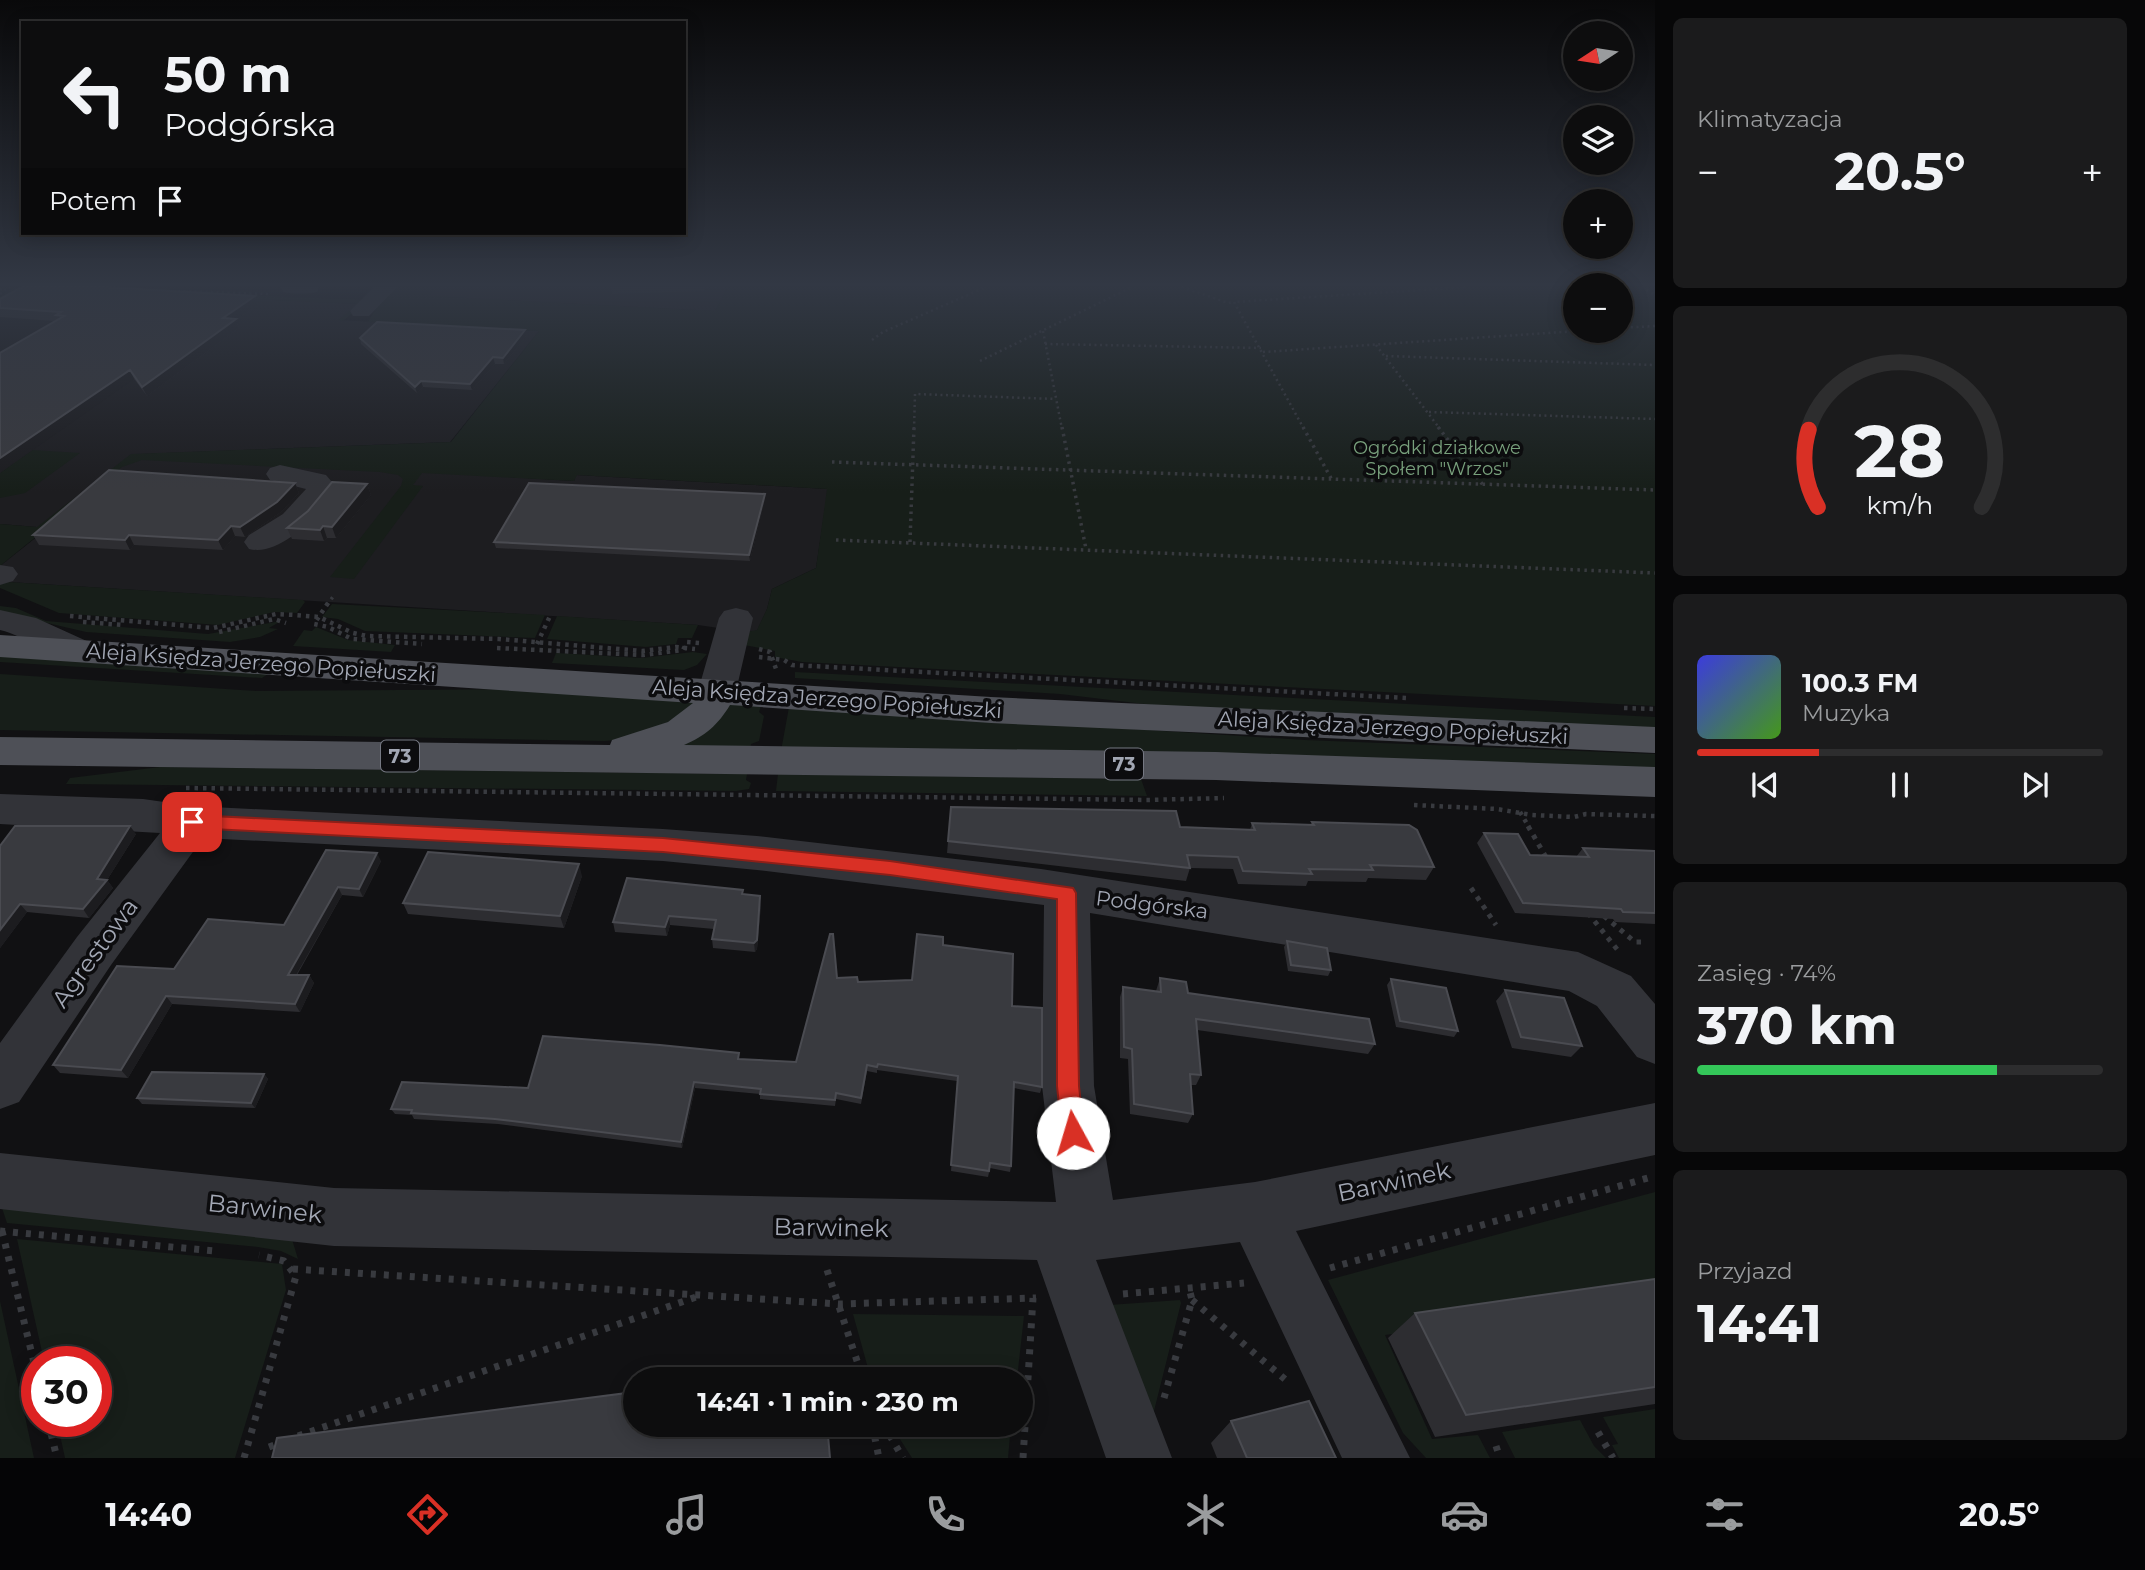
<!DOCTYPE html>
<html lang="pl">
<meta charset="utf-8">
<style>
:root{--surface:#0d0d0e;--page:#1b1b1c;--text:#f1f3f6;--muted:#9a9c9e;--line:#2d2d2e;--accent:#d93025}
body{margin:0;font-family:Montserrat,sans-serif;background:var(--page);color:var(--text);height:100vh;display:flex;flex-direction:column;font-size:26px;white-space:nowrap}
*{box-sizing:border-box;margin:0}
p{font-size:23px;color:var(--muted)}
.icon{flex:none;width:38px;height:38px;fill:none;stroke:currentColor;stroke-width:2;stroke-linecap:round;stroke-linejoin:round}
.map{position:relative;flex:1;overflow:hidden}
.sheet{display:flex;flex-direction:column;gap:18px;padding:18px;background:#070708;width:490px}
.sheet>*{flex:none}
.banner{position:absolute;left:21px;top:21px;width:665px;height:214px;border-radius:0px;box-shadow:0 4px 18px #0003,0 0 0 2px var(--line);background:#0d0d0e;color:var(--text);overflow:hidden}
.needle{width:46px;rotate:258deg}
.fabs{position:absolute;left:1563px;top:21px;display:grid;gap:14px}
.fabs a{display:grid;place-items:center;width:70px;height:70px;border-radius:50%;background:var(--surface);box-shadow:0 4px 18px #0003,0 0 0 2px var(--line);font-size:35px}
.speed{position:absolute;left:21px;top:1346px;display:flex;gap:14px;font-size:35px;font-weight:700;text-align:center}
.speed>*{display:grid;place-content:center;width:91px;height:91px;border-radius:50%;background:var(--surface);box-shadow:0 4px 18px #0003,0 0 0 2px var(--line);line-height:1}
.speed .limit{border:10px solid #d22;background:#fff;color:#111}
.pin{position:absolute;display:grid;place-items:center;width:60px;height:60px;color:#fff;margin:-30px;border-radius:14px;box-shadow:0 4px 10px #0006}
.me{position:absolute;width:77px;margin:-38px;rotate:354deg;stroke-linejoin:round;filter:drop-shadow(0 0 5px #0008)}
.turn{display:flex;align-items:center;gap:24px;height:147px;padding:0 28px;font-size:32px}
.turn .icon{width:91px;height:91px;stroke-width:2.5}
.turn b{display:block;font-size:49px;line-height:60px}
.then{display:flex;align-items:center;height:66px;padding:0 28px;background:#0003;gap:14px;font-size:26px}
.big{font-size:52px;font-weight:700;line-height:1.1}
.sheet .tile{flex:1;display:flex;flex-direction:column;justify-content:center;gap:10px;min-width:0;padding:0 24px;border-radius:10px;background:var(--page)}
.sheet .dial{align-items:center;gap:0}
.dial svg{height:182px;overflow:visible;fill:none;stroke:var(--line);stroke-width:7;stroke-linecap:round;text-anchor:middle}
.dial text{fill:var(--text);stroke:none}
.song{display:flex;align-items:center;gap:21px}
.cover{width:84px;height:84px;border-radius:10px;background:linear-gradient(135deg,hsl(240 70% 55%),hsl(100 70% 35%))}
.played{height:7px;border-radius:4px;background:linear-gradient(90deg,var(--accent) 30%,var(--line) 30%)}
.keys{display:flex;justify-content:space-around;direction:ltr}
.heat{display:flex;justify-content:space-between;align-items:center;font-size:38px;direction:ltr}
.charge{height:10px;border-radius:5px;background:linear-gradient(90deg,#34c759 74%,var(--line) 0)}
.trip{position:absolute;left:623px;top:1367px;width:410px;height:70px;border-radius:35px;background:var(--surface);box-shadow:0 4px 18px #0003,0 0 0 2px var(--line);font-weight:700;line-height:70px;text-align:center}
.dock{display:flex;height:112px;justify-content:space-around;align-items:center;background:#050506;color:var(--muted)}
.dock .icon{width:49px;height:49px}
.dock .selected{color:var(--accent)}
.dock b{font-size:32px;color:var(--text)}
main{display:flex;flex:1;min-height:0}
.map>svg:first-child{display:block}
</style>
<main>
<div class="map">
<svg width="1655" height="1458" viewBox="0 0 1655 1458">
<rect width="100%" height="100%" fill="#111113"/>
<!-- built -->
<path fill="#1d1d20" d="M438 287H728L715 311 428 296Z
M26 289 360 304 339 320 539 331 450 442 141 454 574 481 576 475 828 489 816 568 772 589 767 609 757 631 746 632 698 625 8 582 0 566 48 528 0 524V303Z"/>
<!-- green -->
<path fill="#171e19" d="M21 287 367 300 343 321 338 320 359 304 26 289 0 303V296L9 290Z
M395 287H438L429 296 715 311 728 287H1575V331H1620L1621 287H1655V706L802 662 775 657V651L744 645 746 632 757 630 767 609 772 589 816 568 827 489 577 475 574 481 422 473 413 485 423 486 354 579 330 577 401 486 403 479 398 475 380 472 142 460 122 467 0 566V524L37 527 131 454 451 442 539 331 368 322 379 303Z
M32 450 80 453 25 493 0 498V473Z
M8 582 303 600 305 602 297 613 274 612 218 625 59 613 0 588V584Z
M332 604 545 615 535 638 365 631 338 619 322 617Z
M0 606 16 608 46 621 208 634 281 621 269 628 278 629 260 637 230 642 86 632 0 612Z
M557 616 698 625 692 638H678L676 644 646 647 547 639Z
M316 627 348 640 395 645 391 652 293 646 304 630 312 631Z
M693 652 707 654 697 665 684 670 552 663 556 653 642 658Z
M0 656 268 674 262 678 0 662Z
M795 672 1655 717V728L1178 708 1060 694 795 678Z
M0 674 256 691 529 689 700 702 693 712 626 739 605 741 0 730Z
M728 704 761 706 759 712 764 716 759 741 751 744 750 751 672 746Z
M789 707 1305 740 1655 754V769L1310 756 781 751Z
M160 767 747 774 746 780 751 783 749 789 736 791 66 784 70 778Z
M778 774 1141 779 1147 796 776 791Z
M1655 1192V1298L1385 1335 1432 1439 1478 1435 1490 1458H1426L1403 1433 1328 1280Z
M0 1202 291 1236 298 1259 281 1251 258 1247 7 1223Z
M17 1239 282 1264 286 1290 235 1458H65L57 1421H96V1362L44 1361Z
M1180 1300 1181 1303 1149 1431 1109 1305Z
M0 1301 34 1458H0Z
M853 1314 1024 1316 1017 1379H871Z
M1655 1409V1458H1619L1612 1445 1618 1444 1603 1417Z
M1580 1420 1594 1446 1606 1458H1515L1502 1432Z
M891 1425H1011L1008 1458H912Z"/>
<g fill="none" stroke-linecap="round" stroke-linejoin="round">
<!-- path-far4 -->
<path stroke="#383a3f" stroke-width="2.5" stroke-dasharray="2 3.5" stroke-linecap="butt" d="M1182 287 1228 303 1234 302
M1642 287 1655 295
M0 290 3 287
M178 291 268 294
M0 294 10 287
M1620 328 1655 326
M1043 331 1062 429
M872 340 883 332 986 287
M1045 344 1261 348
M1376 345 1440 429
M1263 352 1578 331
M1386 356 1655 365
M980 361 1132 287
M1429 412 1655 419
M914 429 915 394 1056 399
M1304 429 1234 302 1468 287"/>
<!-- path-far3 -->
<path stroke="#383a3f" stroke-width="3.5" stroke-dasharray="2.5 4.5" stroke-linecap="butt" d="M1062 427 1086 549
M1303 427 1332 480
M1438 427 1483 485
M832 462 1655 490
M836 540 1655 573
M910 542 914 427
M327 605 335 594"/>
<!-- path-far2 -->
<path stroke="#383a3f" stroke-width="4.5" stroke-dasharray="3.5 5" stroke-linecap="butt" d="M328 603 314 624 328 627 352 639 422 644
M70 616 213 628 276 614 295 615 319 617 353 633 367 636 499 639 642 651 676 647 695 649
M83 622 123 625
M219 632 274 619 286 623
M537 644 550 616
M497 648 643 655 683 650 687 642 699 643
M759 649 770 652 776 669
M759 657 784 660 792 665 1406 698
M1624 708 1655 709
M186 788 1148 800 1224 798
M1414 805 1497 809 1532 815 1574 817 1586 814 1655 816
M1520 812 1529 827"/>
<!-- path-far1 -->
<path stroke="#383a3f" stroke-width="5" stroke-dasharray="4.5 6" stroke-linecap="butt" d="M1528 826 1547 859
M1471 888 1496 925
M1588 913 1620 953
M1604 916 1635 942H1647"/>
<!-- path -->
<path stroke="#383a3f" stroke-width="7" stroke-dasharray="5 8" stroke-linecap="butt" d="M0 1231 215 1251
M2 1231 37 1375
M1330 1268 1655 1176
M293 1269 839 1304 1036 1298
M827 1270 863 1379
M1123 1294 1244 1283
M1192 1300 1287 1381
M1164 1398 1192 1300 1189 1288
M48 1421 57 1458
M872 1424 879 1458
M883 1424 903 1458
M1598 1432 1613 1458
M298 1436 696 1297
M1496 1446 1500 1458
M269 1447 280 1443
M244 1458 296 1276 284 1261 259 1255
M1023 1458 1033 1298"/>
<!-- minor -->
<path fill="#323338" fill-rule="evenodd" d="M281 287H319L317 292C306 294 294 294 283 292Z
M374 287H397L369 316H353L350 311Z
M280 465 326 475 337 488C319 513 282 557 249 549L244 542 249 535 283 514 306 489 270 480 266 474 270 468Z
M0 565 13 567 18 574 13 581 0 585Z
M736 608 748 611 753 618 736 691 730 700 717 703 704 700 698 691 719 618 724 611Z
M0 610 36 618 91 643 96 651 91 659C59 667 30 637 0 630Z
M0 794 143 799 192 806 663 829 757 836 1041 869 1578 952 1631 976 1655 1004V1064L1637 1057 1597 1006 1569 991 1090 913 1094 1086 1113 1200 1255 1182 1655 1103V1155L1296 1231 1410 1458H1342L1240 1242 1096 1260 1172 1458H1106L1037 1260 334 1246 0 1209V1153L334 1188 1056 1202 1042 1086 1044 905 757 870 663 861 203 838 111 965 19 1102 0 1109V1043L77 937 160 833 0 824Z"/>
<!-- major -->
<path fill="#4e5057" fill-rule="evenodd" d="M0 635 991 697 1655 727V753L991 723 730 705C718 725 705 736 684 745L1216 752 1655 767V797L1216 780 0 765V737L610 745 612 740 668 722 693 703 0 657Z"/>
</g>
<!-- wall -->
<path fill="#2d2d31" d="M611 287H704V291L612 294Z
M255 296 258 305 236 320 239 328 147 396 134 379 55 321 0 317V299Z
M526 336 504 364H495L472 390 423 387 417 393 361 344 360 338Z
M295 483 299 493 281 512 245 537 235 536 223 550 134 545 130 550 39 545 33 535Z
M367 484 371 495 336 538H327L324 541 292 539 287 528Z
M765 499 750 561 496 548 494 542Z
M951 807 1180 827 1250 830 1252 823 1310 825 1312 822 1434 867 1426 880 1368 878 1366 882 1308 881 1306 886 1238 884 1233 869 1190 868 1186 881 947 853Z
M1484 833 1530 855 1576 857 1583 848 1655 851V924L1615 922 1613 919 1515 913 1477 843Z
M136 834 107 880 113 888 89 918 27 912 0 948V846Z
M326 850 381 861 363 897 342 895 297 975H309L314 983 300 1012 172 1004 128 1078 60 1073 53 1065 174 969 284 925Z
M582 876 564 928 408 914 403 903Z
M743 894 761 905 757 949 755 952 713 948 712 939 714 929 670 925 667 936 615 932 613 922Z
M1287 941 1331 970 1328 976 1288 971 1284 947Z
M943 945 1012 1006 1042 1087 1040 1093 1014 1088 1011 1166 1010 1172 990 1168 988 1177 951 1171 957 1081 877 1070V1073L867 1071 861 1104 836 1099 835 1106 760 1099V1094L695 1088 682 1148 498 1124 414 1119 412 1115 395 1114 391 1109 528 1088 739 1059 796 1062 837 978 858 982 912 980Z
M1160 978 1188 993 1375 1044 1368 1054 1197 1030 1201 1075 1196 1085H1191L1193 1114 1188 1123 1130 1114 1128 1059 1120 1058V997L1123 987 1156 991Z
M1391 979 1458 1031 1454 1037 1396 1027 1387 985Z
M1505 990 1582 1046 1571 1057 1512 1048 1496 1001Z
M264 1074 268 1079 255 1108 142 1104 137 1098Z
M1655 1279V1404L1435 1437 1388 1338 1415 1313Z
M1231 1421 1336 1458H1217L1211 1443Z"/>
<!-- shaded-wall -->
<path fill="#1c1c1f" d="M255 296 258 305 236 320 239 328 147 396 142 387 223 318Z
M525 330 526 336 504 364 503 358Z
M493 357 495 364 472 390 470 384Z
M130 370 134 379 0 473V458Z
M421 381 423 387 417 393 415 387Z
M295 483 299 493 281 512 245 537 240 527Z
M367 484 371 495 336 538 332 527Z
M765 494V499L750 561 749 555Z
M231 526 235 536 223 550 218 540Z
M323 526 327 538 324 541 320 530Z
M129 535 134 545 130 550 125 540Z
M130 826 136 834 107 880 113 888 89 918 83 909 97 879Z
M377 853 381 861 363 897 359 889Z
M579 864 582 876 564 928 560 916Z
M338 887 342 895 292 982 288 975Z
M760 896 761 905 757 949 755 952 754 943Z
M20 904 27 912 0 948V930Z
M669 916 670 925 667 936 665 927Z
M309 975 314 983 300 1012 295 1004Z
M166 996 172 1004 128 1078 121 1070Z
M264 1074 268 1079 255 1108 251 1103Z
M694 1082 695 1088 682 1148 681 1142Z"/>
<!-- building -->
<path fill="#393a3f" stroke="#4a4b51" stroke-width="2" d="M22 287H105L255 296 223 318 236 319 142 387 130 370 0 458V353L64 316 56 315 61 312 0 308V299Z
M377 322 525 330 503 358 493 357 470 384 421 381 415 387 360 338Z
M109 470 295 483 277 502 240 527 231 526 218 540 129 535 125 540 33 535Z
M332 482 367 484 332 527 323 526 320 530 287 528 308 511Z
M529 483 765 494 749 555 494 542Z
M951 807 1176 811 1180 827 1255 830 1252 823 1314 825 1312 822 1409 825 1417 830 1434 867 1370 865 1373 870 1309 869 1312 874 1243 871 1238 857 1187 855 1190 868 948 841Z
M15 826H130L97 879 107 880 83 909 20 904 0 930V846Z
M1484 833 1518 834 1530 855 1589 857 1583 848 1655 851V913L1623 912 1621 909 1523 903Z
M326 850 377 853 359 889 338 887 288 975H309L295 1004 166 996 121 1070 53 1065 117 966 174 969 208 919 284 925Z
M428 852 579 864 560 916 403 903Z
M627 878 743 890 742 894 760 896 757 940 754 943 712 939 716 920 669 916 665 927 613 922Z
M830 934H833L837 978 857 977 858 982 912 980 917 934 943 937V945L1013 954 1012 1006 1042 1008V1087L1014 1082 1011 1166 990 1163 989 1171 951 1165 958 1076 878 1064 877 1067 867 1065 861 1098 836 1093 835 1100 760 1094 761 1089 694 1082 681 1142 495 1119 411 1113 412 1110 391 1109 402 1082 528 1088 543 1036 660 1045 739 1053 738 1059 796 1062Z
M1287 941 1327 948 1331 970 1291 965Z
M1160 978 1186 982 1188 993 1369 1019 1375 1044 1196 1019 1201 1075 1190 1074 1193 1114 1134 1104 1132 1049 1124 1047 1123 987 1161 992Z
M1391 979 1446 988 1458 1031 1400 1021Z
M1505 990 1564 998 1582 1046 1521 1037Z
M152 1072 264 1074 251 1103 137 1098Z
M1655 1279V1387L1466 1415 1415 1313Z
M821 1369 822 1379H740Z
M635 1392V1424H827L830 1458H272L277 1438Z
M1309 1401 1336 1458H1247L1231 1421Z"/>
<!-- sky -->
<linearGradient id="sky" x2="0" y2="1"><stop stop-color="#09090a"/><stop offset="0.58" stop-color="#323844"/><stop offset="1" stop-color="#323844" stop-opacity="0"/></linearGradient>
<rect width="1655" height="491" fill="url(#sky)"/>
<!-- route -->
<path fill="#d93025" stroke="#8d1f18" stroke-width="2" d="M192 815 663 838 890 861 1073 888 1076 893 1079 1086 1084 1133 1081 1141 1073 1144 1065 1141 1062 1133 1057 1086V899L890 875 663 852 192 828 186 826 183 822 186 817Z"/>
<g text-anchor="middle" stroke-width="7" stroke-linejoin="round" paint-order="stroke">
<!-- far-park labels -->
<g font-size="18" fill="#78a07c" stroke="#0c0c0e">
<text x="1437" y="454">Ogródki działkowe<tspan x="1437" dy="21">Społem "Wrzos"</tspan></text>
</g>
<!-- shield labels -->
<g fill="#0c0c0e" stroke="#757882" stroke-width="2">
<rect x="381" y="740.5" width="38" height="31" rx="5"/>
<rect x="1105" y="748.5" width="38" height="31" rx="5"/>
</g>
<g font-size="19" font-weight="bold" fill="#a2a7b4">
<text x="400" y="763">73</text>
<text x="1124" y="771">73</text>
</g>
<!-- street labels -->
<g font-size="21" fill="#a2a7b4" stroke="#0c0c0e">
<text transform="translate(261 663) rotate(4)" y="7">Aleja Księdza Jerzego Popiełuszki</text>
<text transform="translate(827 699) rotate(4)" y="7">Aleja Księdza Jerzego Popiełuszki</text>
<text transform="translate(1393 728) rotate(3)" y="7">Aleja Księdza Jerzego Popiełuszki</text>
<text transform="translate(1152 905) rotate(7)" y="7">Podgórska</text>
</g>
<!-- near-street labels -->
<g font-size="24" fill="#a2a7b4" stroke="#0c0c0e">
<text transform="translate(95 953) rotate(-54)" y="8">Agrestowa</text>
<text transform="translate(1394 1182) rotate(-12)" y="8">Barwinek</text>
<text transform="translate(265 1209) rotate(6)" y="8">Barwinek</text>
<text transform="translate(831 1228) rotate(1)" y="8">Barwinek</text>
</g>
</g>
</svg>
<div class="fabs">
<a><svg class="needle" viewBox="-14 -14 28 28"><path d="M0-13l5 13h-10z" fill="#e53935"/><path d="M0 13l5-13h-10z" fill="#9a9c9e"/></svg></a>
<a><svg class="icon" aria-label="layers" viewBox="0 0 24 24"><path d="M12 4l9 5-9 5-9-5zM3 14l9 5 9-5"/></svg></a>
<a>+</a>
<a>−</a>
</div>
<div class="speed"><div class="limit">30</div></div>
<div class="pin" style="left:192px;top:822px;background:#d93025"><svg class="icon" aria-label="arrive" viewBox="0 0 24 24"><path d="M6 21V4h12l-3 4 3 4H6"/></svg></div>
<svg class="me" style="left:1073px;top:1133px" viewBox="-20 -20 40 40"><circle r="19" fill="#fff"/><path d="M0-13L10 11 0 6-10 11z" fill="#d93025"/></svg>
<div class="trip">14:41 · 1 min · 230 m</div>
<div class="banner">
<div class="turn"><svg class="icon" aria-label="left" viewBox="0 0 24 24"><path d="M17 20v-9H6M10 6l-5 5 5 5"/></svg><div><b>50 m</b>Podgórska</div></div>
<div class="then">Potem<svg class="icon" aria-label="arrive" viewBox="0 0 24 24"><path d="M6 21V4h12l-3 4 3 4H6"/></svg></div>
</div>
</div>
<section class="sheet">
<div class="tile"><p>Klimatyzacja</p>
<div class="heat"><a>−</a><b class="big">20.5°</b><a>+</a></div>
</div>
<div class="tile dial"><svg viewBox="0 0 100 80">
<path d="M14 69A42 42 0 1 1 86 69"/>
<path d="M14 69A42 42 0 0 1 10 35" stroke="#d93025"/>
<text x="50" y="56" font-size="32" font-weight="700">28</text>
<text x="50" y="72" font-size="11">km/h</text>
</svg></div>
<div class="tile">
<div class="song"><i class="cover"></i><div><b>100.3 FM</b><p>Muzyka</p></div></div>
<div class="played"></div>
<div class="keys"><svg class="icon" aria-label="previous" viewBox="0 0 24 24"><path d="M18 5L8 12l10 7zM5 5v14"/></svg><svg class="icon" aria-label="pause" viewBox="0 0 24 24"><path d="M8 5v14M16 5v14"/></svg><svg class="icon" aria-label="next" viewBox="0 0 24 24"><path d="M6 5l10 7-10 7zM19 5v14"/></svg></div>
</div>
<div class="tile"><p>Zasięg · 74%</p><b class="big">370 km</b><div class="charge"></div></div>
<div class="tile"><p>Przyjazd</p><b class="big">14:41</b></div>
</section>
</main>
<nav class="dock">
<b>14:40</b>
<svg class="icon selected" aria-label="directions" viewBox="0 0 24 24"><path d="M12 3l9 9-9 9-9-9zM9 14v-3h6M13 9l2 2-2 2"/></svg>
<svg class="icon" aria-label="music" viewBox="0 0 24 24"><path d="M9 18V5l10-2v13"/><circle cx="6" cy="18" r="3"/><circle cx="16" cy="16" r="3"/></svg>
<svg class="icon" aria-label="phone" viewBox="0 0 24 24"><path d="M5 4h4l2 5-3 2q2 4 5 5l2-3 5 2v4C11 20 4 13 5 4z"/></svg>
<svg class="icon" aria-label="climate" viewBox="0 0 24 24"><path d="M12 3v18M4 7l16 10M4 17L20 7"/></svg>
<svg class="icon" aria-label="car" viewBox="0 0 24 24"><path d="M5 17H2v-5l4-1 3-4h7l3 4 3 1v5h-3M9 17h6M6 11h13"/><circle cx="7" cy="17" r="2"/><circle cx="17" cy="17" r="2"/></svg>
<svg class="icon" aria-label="filters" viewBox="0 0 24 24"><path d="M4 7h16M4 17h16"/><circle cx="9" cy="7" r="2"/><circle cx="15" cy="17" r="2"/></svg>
<b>20.5°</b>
</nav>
